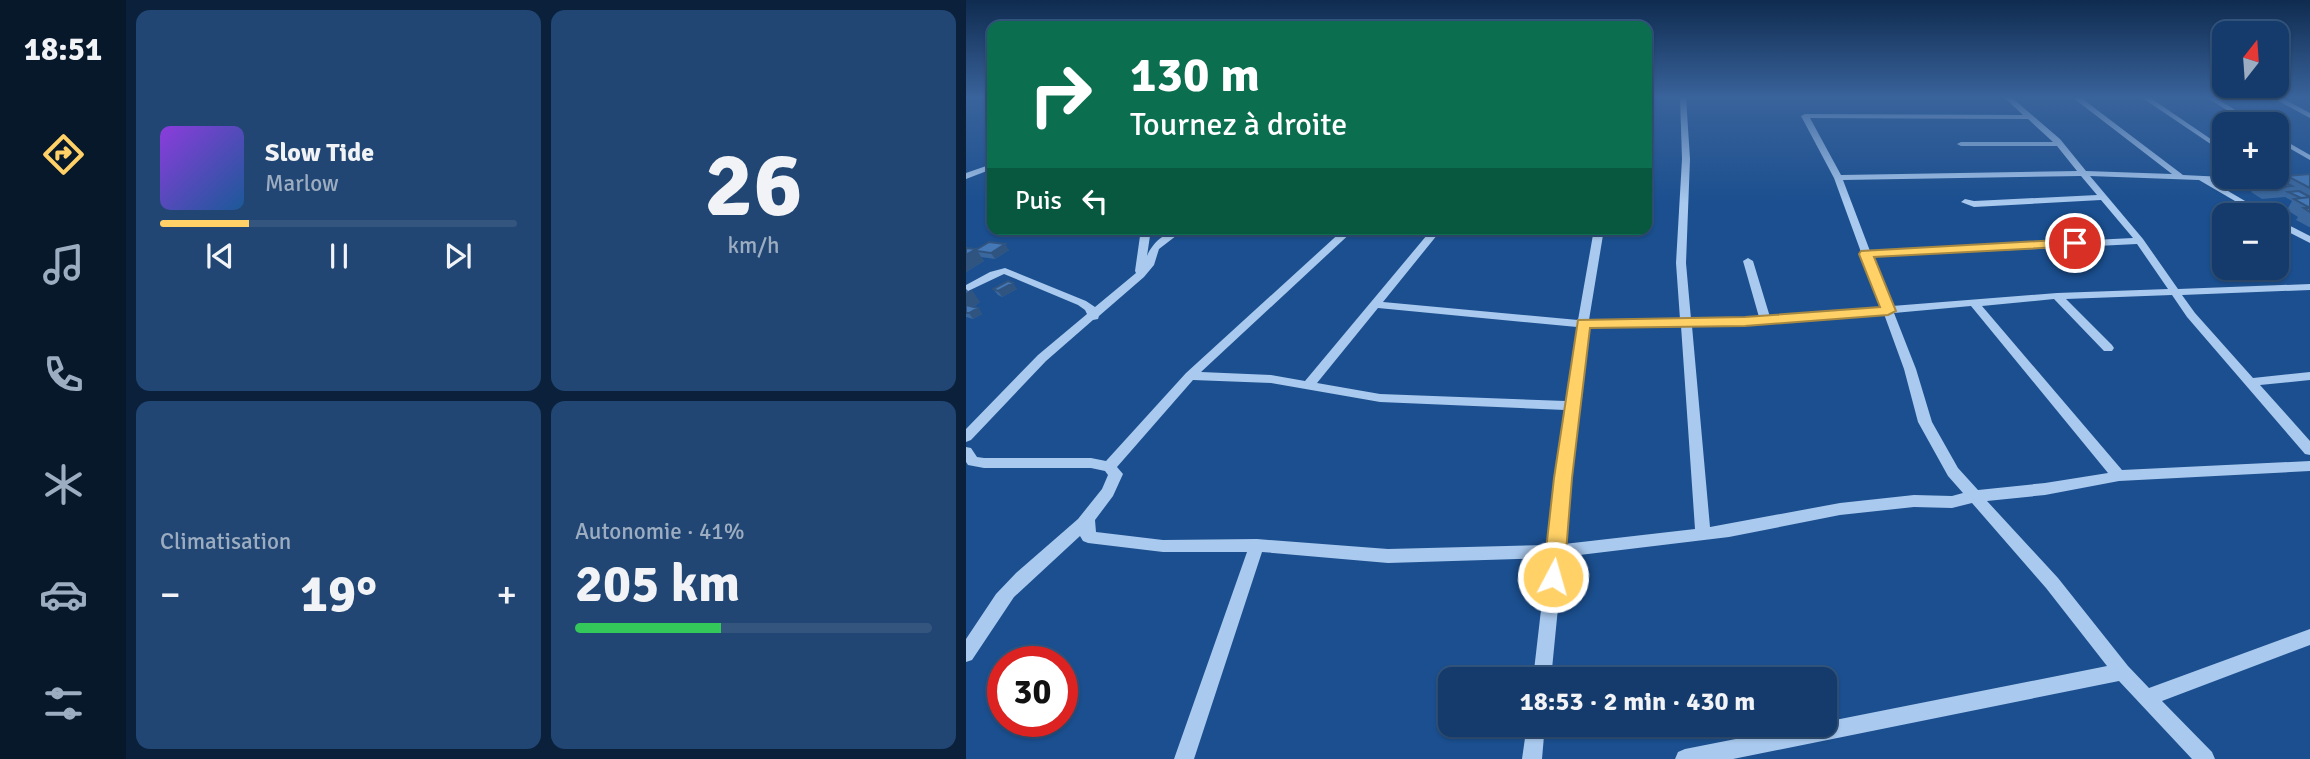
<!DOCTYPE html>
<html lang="fr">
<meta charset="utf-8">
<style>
:root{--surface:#143b6b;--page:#214673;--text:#f1f3f6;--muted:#9dadc1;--line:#33557e;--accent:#ffd166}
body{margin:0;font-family:Signika,sans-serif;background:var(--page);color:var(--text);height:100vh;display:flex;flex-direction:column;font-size:26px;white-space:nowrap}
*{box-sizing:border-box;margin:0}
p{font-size:23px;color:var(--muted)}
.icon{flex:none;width:38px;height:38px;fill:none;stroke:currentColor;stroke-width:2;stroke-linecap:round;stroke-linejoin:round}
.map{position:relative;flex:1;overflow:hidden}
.panel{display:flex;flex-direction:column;gap:10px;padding:10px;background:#0b203b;width:840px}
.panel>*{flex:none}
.hud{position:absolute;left:21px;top:21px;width:665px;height:214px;border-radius:14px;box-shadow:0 2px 5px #0004,0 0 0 2px var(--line);background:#0b6e4f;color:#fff;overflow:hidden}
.needle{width:46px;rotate:17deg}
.tools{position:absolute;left:1246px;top:21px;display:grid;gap:14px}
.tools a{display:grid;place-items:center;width:77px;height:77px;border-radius:14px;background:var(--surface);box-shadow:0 2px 5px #0004,0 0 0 2px var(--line);font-size:35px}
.speed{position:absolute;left:21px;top:646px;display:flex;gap:14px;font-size:35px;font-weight:700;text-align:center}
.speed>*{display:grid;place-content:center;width:91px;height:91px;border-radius:50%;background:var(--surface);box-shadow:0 2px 5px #0004,0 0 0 2px var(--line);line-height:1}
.speed .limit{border:10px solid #d22;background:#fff;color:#111}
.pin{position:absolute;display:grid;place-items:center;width:60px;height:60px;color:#fff;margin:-30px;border:4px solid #fff;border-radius:50%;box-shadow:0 2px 7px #0007}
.me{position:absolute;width:77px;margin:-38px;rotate:6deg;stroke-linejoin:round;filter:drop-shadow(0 0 5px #0008)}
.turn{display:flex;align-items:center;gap:24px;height:147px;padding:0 28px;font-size:32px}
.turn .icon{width:91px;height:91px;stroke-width:2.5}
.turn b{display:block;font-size:49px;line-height:60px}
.then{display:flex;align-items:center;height:66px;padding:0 28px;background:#0003;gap:14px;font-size:26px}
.big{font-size:52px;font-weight:700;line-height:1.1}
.panel .widget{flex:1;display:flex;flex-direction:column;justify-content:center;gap:10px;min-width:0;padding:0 24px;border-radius:14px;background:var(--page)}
.panel .dial{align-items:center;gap:0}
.dial b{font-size:91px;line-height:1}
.song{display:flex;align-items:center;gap:21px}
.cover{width:84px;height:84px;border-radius:10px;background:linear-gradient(135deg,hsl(270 70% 55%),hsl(210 70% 35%))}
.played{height:7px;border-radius:4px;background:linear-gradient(90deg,var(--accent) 25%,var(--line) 25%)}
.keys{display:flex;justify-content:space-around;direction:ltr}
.heat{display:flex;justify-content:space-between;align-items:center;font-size:38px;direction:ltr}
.charge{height:10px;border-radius:5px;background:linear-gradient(90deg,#34c759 41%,var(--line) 0)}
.panel .tiles{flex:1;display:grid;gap:10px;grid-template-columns:repeat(2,1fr)}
.trip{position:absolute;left:472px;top:667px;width:399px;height:70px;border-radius:14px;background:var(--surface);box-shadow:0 2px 5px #0004,0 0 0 2px var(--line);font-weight:700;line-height:70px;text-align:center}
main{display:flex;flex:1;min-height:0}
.dock{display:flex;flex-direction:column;width:126px;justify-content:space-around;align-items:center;background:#08182b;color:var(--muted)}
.dock .icon{width:49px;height:49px}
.dock .current{color:var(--accent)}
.dock b{font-size:32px;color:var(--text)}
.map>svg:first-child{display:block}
</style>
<main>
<nav class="dock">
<b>18:51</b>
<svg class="icon current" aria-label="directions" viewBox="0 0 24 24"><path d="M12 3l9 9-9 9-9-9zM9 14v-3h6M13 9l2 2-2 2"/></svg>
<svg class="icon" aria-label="music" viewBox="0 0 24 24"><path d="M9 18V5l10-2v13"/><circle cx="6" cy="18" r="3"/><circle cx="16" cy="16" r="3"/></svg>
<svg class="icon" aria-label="phone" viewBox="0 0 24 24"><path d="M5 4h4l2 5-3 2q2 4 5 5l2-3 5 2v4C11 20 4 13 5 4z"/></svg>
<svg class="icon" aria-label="climate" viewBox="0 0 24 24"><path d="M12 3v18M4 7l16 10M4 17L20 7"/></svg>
<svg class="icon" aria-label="car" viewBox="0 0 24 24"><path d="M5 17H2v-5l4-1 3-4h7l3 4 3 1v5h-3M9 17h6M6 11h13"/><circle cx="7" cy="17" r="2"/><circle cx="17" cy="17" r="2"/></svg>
<svg class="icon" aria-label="filters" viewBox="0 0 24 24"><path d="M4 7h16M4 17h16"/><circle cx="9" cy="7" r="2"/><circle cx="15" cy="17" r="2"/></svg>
</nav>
<section class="panel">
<div class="tiles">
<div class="widget">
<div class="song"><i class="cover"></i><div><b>Slow Tide</b><p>Marlow</p></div></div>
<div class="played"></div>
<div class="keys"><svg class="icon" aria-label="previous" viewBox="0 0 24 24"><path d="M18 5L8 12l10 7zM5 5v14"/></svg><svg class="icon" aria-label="pause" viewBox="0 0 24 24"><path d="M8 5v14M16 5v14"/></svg><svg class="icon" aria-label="next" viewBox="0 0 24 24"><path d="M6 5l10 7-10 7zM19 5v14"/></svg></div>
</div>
<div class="widget dial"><b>26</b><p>km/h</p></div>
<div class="widget"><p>Climatisation</p>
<div class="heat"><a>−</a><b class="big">19°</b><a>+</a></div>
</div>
<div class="widget"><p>Autonomie · 41%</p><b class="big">205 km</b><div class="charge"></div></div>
</div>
</section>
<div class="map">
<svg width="1344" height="759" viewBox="0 0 1344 759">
<rect width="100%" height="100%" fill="#1b4f8f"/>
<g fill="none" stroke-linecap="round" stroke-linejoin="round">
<!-- minor -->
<path fill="#a9c9ee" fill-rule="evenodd" d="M20 97H26V100L21 98Z
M714 97H720L724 159 720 263 725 319 793 317 777 261 782 258 787 261 804 317 915 307 868 178 835 116 839 114 1057 115 1038 97H1045L1094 139 1120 171 1206 174 1106 97H1114L1217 175 1258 177 1344 175V181H1245L1303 215H1293L1233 180 1124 176 1177 239 1212 289 1344 284V290L1216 295 1229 313 1287 378 1344 372V380L1294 385 1344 441V455L1339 454 1221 317 1206 295 1100 299 1146 345 1148 348 1146 351H1138L1088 299 1016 306 1156 470 1344 461V471L1153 481 1079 495 1021 501 1092 578 1162 666 1183 688 1344 629V645L1196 701 1246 752 1249 759H1226L1153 681 767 759H709L712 752 719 749 845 724H859V722L1141 666 1080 588 1006 503 986 508 948 507 874 515 763 537 597 557 585 679H567L581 558 422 563 296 552 228 759H208L281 552H197L122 543 117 541 114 536 48 597 6 660 0 662V639L30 594 50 573 112 519 136 489 142 475 139 471 125 468H18L2 465 0 462V447L5 448 11 457 18 458H125L140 461 220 373 378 229H389L235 372 305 375 339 381 466 229H476L417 302 612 320 628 229H638L623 320 714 319 710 263 716 159ZM844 118 1062 119 1087 142H995L991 144 995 146H1091L1111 171 875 175ZM1115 176 1131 195 1008 201 999 199 995 202 1008 207 1135 200 1167 238 904 251 877 180ZM1171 244 1202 289 1091 293 926 306 907 257ZM1005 306 1142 473 1079 483 1012 490 992 468 966 422 950 369 928 313ZM412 308 611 327 600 401 414 394 351 383ZM918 314 938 369 952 422 982 476 997 493 986 496 948 495 874 503 744 527 726 326 800 324ZM715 326 729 529 598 544 622 327ZM227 380 305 383 414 402 599 410 583 545 422 549 291 539 197 540 130 532 129 520 147 496 157 474 151 467Z
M1175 97H1183L1258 148V153Z
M1240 97H1248L1292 124H1283Z
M1305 97H1314L1344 113V118Z
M1311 136 1344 155V160L1311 141Z
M26 164V169L0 179V173Z
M1311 219 1344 236V243L1311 226Z
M175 229H185L181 256C187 241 203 229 219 229L193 249 188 265 178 277 133 316 132 319 127 320 80 361 5 440 0 442V429L72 355 121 314 119 310 112 305 38 274 0 292V285L24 272 39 268 120 301 129 307 170 273 169 271Z
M1258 230V236L1250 233 1252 231Z
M561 724H579L576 759H556Z"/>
</g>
<!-- wall -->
<path fill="#3a679d" d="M1344 175V227H1343L1330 220 1332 217 1321 210 1326 201 1319 197 1322 192H1324L1322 191 1319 197 1296 199 1285 192 1286 191H1284L1268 181 1270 177H1309L1318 182 1321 176Z
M0 248 10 249 43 250 29 259 15 257 18 261 0 272Z
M0 289 14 302 7 307 12 308 16 314 7 319 0 317Z
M27 289H51L36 297 32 295Z"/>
<!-- shaded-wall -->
<path fill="#305480" d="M39 244 43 250 29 259 25 253Z
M10 249 18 261 0 272V255Z
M47 283 51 289 36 297 32 291Z
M6 290 14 302 0 311V293Z
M12 308 16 314 7 319 3 313Z"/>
<!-- building -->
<path fill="#4478b7" stroke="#305480" stroke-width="2" d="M1343 174 1344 175V188L1321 176Z
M1285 177H1309L1326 186 1303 188 1292 181 1306 179 1291 180Z
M1333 191 1344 197 1335 198 1322 192Z
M1344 197V212L1338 208H1344L1328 199Z
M23 242 39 244 25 253 11 251 10 249 8 251Z
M0 248 10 249 0 255Z
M42 281 47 283 32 291 27 289Z
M0 305 12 308 3 313H0Z"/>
<!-- sky -->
<linearGradient id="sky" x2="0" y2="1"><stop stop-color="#0f2b4f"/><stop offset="0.48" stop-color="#39639b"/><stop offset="1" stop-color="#39639b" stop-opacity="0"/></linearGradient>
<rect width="1344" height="203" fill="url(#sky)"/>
<!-- route -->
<path fill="#ffd166" stroke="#a68842" stroke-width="2" d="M1109 239 1115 243 1113 246 908 257 930 311 922 315 779 326 624 328 606 478 598 577 595 583 587 586 580 583 577 577 588 478 612 320 779 317 914 307 893 254 895 251Z"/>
</svg>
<div class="tools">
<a><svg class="needle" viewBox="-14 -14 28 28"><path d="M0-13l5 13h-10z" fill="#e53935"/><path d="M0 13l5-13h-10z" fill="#9dadc1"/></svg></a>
<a>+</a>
<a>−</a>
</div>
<div class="speed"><div class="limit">30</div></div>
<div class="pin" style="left:1109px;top:243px;background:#d93025"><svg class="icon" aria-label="arrive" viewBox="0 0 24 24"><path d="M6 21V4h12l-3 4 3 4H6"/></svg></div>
<svg class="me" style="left:587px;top:577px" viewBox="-20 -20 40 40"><circle r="17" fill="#ffd166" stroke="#fff" stroke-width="3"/><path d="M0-11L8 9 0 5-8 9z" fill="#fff"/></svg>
<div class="trip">18:53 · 2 min · 430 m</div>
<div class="hud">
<div class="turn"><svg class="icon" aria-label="right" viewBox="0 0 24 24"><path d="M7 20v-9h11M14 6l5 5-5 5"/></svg><div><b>130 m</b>Tournez à droite</div></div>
<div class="then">Puis<svg class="icon" aria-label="left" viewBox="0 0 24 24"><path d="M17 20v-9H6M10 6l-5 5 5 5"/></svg></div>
</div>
</div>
</main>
